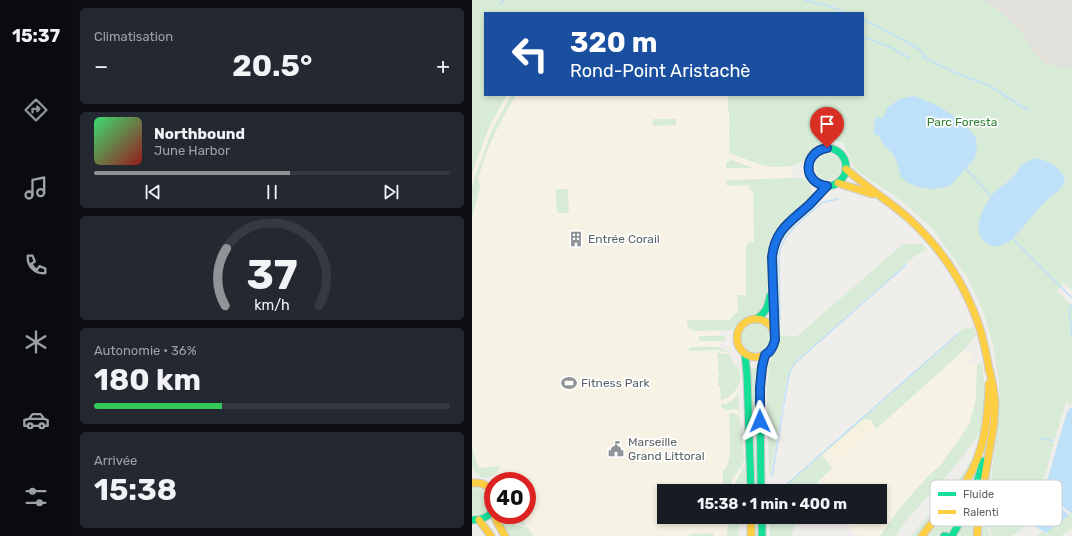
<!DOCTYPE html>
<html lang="fr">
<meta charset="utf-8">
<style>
:root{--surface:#171b24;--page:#242831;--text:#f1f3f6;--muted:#9ea1a6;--line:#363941;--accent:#919496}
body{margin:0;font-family:Rubik,sans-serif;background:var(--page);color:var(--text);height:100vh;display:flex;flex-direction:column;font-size:15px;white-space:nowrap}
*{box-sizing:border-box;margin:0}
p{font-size:13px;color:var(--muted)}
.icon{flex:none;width:22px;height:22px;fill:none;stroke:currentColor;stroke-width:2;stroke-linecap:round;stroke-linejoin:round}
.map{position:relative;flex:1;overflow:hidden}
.side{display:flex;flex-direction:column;gap:8px;padding:8px;background:#0d0f14;width:400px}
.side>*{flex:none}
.banner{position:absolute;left:12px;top:12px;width:380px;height:84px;border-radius:0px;box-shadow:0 2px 6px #0003;background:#1a4fa0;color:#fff;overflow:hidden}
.speed{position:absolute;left:12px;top:472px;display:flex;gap:8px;font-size:20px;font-weight:700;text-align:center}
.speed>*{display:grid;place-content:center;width:52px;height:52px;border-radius:50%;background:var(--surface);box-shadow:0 2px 6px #0003;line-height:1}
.speed .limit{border:6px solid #d22;background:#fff;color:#111}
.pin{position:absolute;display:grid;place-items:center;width:34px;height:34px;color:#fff;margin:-41px -17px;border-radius:50% 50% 50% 0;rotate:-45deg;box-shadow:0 0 4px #0007}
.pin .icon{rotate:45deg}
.me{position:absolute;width:44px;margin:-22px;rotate:359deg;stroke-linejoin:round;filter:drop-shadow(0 0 3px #0008)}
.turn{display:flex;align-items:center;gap:14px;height:84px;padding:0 20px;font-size:18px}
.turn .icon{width:52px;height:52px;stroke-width:2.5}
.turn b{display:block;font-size:28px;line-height:34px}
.big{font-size:30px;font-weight:700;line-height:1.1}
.side .widget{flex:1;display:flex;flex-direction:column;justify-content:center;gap:6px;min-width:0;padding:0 14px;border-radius:6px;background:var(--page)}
.side .dial{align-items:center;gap:0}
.dial svg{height:104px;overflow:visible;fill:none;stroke:var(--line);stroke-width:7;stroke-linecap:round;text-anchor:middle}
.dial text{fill:var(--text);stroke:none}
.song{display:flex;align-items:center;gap:12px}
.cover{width:48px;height:48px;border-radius:6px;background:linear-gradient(135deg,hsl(140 70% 55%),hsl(0 70% 35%))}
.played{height:4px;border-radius:2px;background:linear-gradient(90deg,var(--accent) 55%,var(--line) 55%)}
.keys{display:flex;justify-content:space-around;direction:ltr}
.heat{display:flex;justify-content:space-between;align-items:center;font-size:22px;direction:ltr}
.charge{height:6px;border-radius:3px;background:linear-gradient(90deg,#34c759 36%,var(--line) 0)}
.trip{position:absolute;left:185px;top:484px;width:230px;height:40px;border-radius:0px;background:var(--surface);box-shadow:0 2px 6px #0003;font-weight:700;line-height:40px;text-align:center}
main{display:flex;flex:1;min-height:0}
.tab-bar{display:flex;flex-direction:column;width:72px;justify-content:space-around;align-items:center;background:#090b0e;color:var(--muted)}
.tab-bar .icon{width:28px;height:28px}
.tab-bar .on{color:var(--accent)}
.tab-bar b{font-size:18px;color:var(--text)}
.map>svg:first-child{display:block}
</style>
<main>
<nav class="tab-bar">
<b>15:37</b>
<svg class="icon on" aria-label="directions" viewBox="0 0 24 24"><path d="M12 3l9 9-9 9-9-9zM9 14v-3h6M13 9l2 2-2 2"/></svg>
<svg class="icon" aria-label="music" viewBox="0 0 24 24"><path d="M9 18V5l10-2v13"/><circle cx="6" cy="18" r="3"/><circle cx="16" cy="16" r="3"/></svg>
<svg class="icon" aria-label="phone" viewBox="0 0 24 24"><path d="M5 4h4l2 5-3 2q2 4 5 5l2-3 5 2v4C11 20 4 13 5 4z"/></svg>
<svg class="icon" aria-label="climate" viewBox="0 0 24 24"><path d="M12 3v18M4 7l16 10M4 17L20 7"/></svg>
<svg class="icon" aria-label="car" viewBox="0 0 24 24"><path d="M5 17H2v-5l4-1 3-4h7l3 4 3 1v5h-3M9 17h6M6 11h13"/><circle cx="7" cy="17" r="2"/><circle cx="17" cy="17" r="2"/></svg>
<svg class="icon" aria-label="filters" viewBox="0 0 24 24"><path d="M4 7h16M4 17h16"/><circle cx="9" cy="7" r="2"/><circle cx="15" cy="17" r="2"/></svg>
</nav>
<section class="side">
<div class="widget"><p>Climatisation</p>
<div class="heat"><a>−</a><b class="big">20.5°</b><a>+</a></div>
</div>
<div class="widget">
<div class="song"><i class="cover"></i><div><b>Northbound</b><p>June Harbor</p></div></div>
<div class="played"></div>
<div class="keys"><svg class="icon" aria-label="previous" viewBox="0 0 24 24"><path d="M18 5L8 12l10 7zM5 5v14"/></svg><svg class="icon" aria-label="pause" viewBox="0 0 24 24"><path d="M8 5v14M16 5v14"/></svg><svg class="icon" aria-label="next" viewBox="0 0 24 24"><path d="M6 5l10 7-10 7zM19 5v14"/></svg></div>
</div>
<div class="widget dial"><svg viewBox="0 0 100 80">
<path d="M14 69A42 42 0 1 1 86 69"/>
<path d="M14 69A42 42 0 0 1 15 25" stroke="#919496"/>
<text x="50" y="56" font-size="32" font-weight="700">37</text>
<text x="50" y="72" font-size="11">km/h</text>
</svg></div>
<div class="widget"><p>Autonomie · 36%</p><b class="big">180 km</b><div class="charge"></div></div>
<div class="widget"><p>Arrivée</p><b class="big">15:38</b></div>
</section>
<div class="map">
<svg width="600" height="536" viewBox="0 0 600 536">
<rect width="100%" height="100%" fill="#efeeea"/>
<!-- commercial -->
<path fill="#f7f3e4" d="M35 95H260L319 163V178L281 179 283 243 275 295 266 313 259 320 248 321V348L255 351 262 364 266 367 268 372V381L266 385 267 411 266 415 270 428 271 449 273 459 267 469 270 470 259 491H192V517H256L255 536H63L48 515H55V481H30L18 469 4 470 0 465V173L17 127Z
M491 351 503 355 498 358 497 364 505 365 504 400 498 423 469 465 457 475 427 509 408 536H388L382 532 375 523 367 517H408V491H353L345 482Z"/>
<!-- education -->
<path fill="#e2e0da" d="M511 0H600V67H590L573 64 560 51 550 32 543 27 532 15Z"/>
<!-- green -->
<path fill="#d8ebd6" d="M0 0H511L532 15 543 27 550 32 560 51 573 64 590 67H600V290L592 283 585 291 600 306V405H597L595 401 593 404 583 439H581L580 443H582L572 478 562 504H561L560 507H561L553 526 543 534 538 536H520L518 529 517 519 523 489 519 476 525 433 527 385 521 344 512 314 497 280 460 228 426 198 382 169 372 143 360 140 359 144C350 144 342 146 337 153 334 157 332 160 329 162 322 167 304 168 295 166 283 164 270 157 257 153V150L258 149 257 147V138L258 137 257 135V126L258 124 257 123V113L258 112 256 111V101L257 100 256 99V95H391V13H13V95H35L17 127 0 173Z
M40 95H44L34 112 23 133 14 153 6 179 8 186 0 219V186L2 180 19 132 29 113Z
M204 119V125L181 126V119Z
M343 167a13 13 0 1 1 26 0a13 13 0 1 1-26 0Z
M257 159 281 168H254V162H258Z
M329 178C338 180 344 190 337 199 327 211 312 217 303 231 292 247 296 267 296 285 295 294 294 302 292 310L285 315 278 316 272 318 261 329 257 330 224 331C217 330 215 327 215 320H258C259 317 263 313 266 312L265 295H274V246L278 242H282L281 190H277V185L255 186 254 180Z
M87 189H96L97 212 95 213H85L84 190Z
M431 244H450L455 250 444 255 323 362 319 369 315 379 298 476H297L295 385 297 368 295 367C300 356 307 347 308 335L324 337Z
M269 337a15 15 0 1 1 30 0a15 15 0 1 1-30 0Z
M501 327 504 335 491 351 404 429 399 420 350 455 360 468 337 491H299H307L491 329Z
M227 336H253V341H227Z
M219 347H248V348L255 351V352L246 351 247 350 246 349 245 350 215 351Z
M245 353 257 354 262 364 266 367C268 371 269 375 268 380 267 388 258 399 249 400L248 387 246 386V376L248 374 246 373V364L247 362 246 361Z
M510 361 513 391 512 410 509 432 483 466 432 523 424 536H408L427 509 457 475 469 465 498 423 504 400 505 365Z
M278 368H287L285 396 286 491H281Z
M266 393 267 411C262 408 258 409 254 411L253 409 249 408V404C258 404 261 400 266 393Z
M258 413H262L266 415 270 428 271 449 273 459 261 479 256 491H251V471C262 464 257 429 257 416Z
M507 445 499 467 492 478 446 536H439L492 472 500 459 503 449Z
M0 448 7 468 28 466 27 470C21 475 14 482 6 475 4 473 1 470 0 467 0 462 0 454 0 448Z
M507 463C503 485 489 516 476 534H470L464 536H453Z
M274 465V483L269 491H259L271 468Z
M518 477 522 489 516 519V529L518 536H509V529Z
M508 483 502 515 500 536H490L484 533Z
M6 488C27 494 20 520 0 515V489Z
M600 512V528L589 536H565L568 533 571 532 574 533Z
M26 515H47L53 524V525L29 520Z
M256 517H268L266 536H255Z
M281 517H287V536H282Z
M298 517H325L319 536H298Z
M29 522 54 527 56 528 61 536H38Z
M242 533V536H217L219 534Z"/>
<!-- sand -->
<path fill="#f6f1e1" d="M392 419 399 420 404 429 360 468 350 455Z"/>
<!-- water -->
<path fill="#bfe0f9" d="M441 96 448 98 468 107 492 123 504 138 505 146 503 158 478 186 461 189 445 187 435 182 429 177 424 159 419 152 412 145 406 135H402V125L404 116 410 119 416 107 428 99Z
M566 158C577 162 589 167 593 179 590 191 585 192 576 199 569 205 563 213 557 220 550 228 539 243 528 246 524 247 520 246 516 244 500 235 508 213 516 201 521 191 530 187 538 180 549 169 547 162 566 158Z
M598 408H600V512L599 513 571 492 577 474 595 412Z
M570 494 597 515 574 533 559 524Z"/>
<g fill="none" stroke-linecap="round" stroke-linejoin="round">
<!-- stream -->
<path stroke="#bfe0f9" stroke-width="1.5" d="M332 0 354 5 370 11
M27 5 32 0
M391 19 437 43 448 50 452 54 453 58
M391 37 418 47 437 58
M451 57 484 73 518 86 541 101 556 110
M494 169 519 196
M540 238 600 298
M600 305 597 311 600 335
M308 319 307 256C309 233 334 217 350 203L352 202 366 199
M569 438 581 441
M300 476 316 379 319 370 323 363 434 265
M298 491H307L486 334"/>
<defs>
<path id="fast" d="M336 167a19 19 0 1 1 38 0a19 19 0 1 1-38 0Z
M284 319C294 313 296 307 298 296
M273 354 275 375 279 491
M289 491 288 388 290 367 293 355
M290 517V536
M0 520C9 520 15 518 21 511
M472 536H474
M480 536C494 512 505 488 511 461"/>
<path id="slow" d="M374 169C393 186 415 200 434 216 469 247 495 287 509 332 512 345 516 358 517 371
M366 183 400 194
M265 338a19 19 0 1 1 38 0a19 19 0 1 1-38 0Z
M302 334 300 257 304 240 312 227 337 205 355 186
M0 483C9 482 16 485 21 492
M23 515 25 522 33 536
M279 517V536
M7 520 19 536
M450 536C457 526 465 517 473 507 480 499 488 490 494 481 513 452 516 417 517 384
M505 536 507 512 522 423 523 403 521 386 517 368"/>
</defs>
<!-- fast casing -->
<use href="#fast" stroke="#cacacb" stroke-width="9"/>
<!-- slow casing -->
<use href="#slow" stroke="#cacacb" stroke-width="9"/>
<!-- fast -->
<use href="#fast" stroke="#16e098" stroke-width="7"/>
<!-- slow -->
<use href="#slow" stroke="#ffcf43" stroke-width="7"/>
<!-- rail -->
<path stroke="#e4e4e4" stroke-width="1.5" stroke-dasharray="1 5" stroke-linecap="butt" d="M598 536 600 534"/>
</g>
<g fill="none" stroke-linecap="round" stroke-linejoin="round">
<defs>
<path id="route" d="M288 421V388L290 367 293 355 298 351 301 346 303 340 300 257C303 230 318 222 337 205 343 199 349 192 355 186 330 183 331 152 355 148"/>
</defs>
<!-- route casing -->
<use href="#route" stroke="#114b97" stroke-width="10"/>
<!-- route -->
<use href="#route" stroke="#1a73e8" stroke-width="7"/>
</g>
<!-- icons -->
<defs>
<symbol id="building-bare" viewBox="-9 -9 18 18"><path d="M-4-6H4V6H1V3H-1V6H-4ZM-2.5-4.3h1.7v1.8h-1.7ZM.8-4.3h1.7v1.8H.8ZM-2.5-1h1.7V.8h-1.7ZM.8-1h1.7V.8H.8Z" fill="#919496" stroke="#fff" stroke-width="2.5" paint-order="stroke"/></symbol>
<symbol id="stadium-bare" viewBox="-9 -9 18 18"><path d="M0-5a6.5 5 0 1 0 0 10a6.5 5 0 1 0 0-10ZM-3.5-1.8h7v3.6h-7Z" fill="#919496" stroke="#fff" stroke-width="2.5" paint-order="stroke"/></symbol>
<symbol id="civic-bare" viewBox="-9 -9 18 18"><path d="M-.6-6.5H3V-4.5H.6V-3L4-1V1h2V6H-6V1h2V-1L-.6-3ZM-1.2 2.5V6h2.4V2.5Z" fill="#919496" stroke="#fff" stroke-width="2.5" paint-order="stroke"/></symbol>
</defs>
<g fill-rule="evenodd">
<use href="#building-bare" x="93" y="228" width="22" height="22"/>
<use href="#stadium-bare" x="86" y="372" width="22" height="22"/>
<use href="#civic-bare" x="133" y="438" width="22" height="22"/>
</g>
<g text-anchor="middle" stroke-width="3.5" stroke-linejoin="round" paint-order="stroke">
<!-- park labels -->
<g font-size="12" fill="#348238" stroke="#fff">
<text x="490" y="126">Parc Foresta</text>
</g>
<!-- poi labels -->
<g font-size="12" fill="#5f6368" stroke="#fff" text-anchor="start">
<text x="116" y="243">Entrée Corail</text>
<text x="109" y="387">Fitness Park</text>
<text x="156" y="446">Marseille<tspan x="156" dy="14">Grand Littoral</tspan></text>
</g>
</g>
<!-- legend -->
<rect x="458" y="480" width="132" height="46" rx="6" fill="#fff" stroke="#cfd0d2" stroke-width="1"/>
<rect x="466" y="492" width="18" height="4" fill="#16e098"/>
<rect x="466" y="510" width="18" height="4" fill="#ffcf43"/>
<g font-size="11" fill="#5f6368">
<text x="491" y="498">Fluide</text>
<text x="491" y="516">Ralenti</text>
</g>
</svg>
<div class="speed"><div class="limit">40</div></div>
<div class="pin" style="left:355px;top:148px;background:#d93025"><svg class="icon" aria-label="arrive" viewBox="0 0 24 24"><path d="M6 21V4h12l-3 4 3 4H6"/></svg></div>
<svg class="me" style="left:288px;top:421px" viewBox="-20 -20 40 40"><path d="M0-17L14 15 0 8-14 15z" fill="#1a73e8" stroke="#fff" stroke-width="4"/></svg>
<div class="trip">15:38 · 1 min · 400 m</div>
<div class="banner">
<div class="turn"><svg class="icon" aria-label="left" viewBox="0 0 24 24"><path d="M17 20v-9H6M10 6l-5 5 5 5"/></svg><div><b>320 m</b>Rond-Point Aristachè</div></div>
</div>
</div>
</main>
